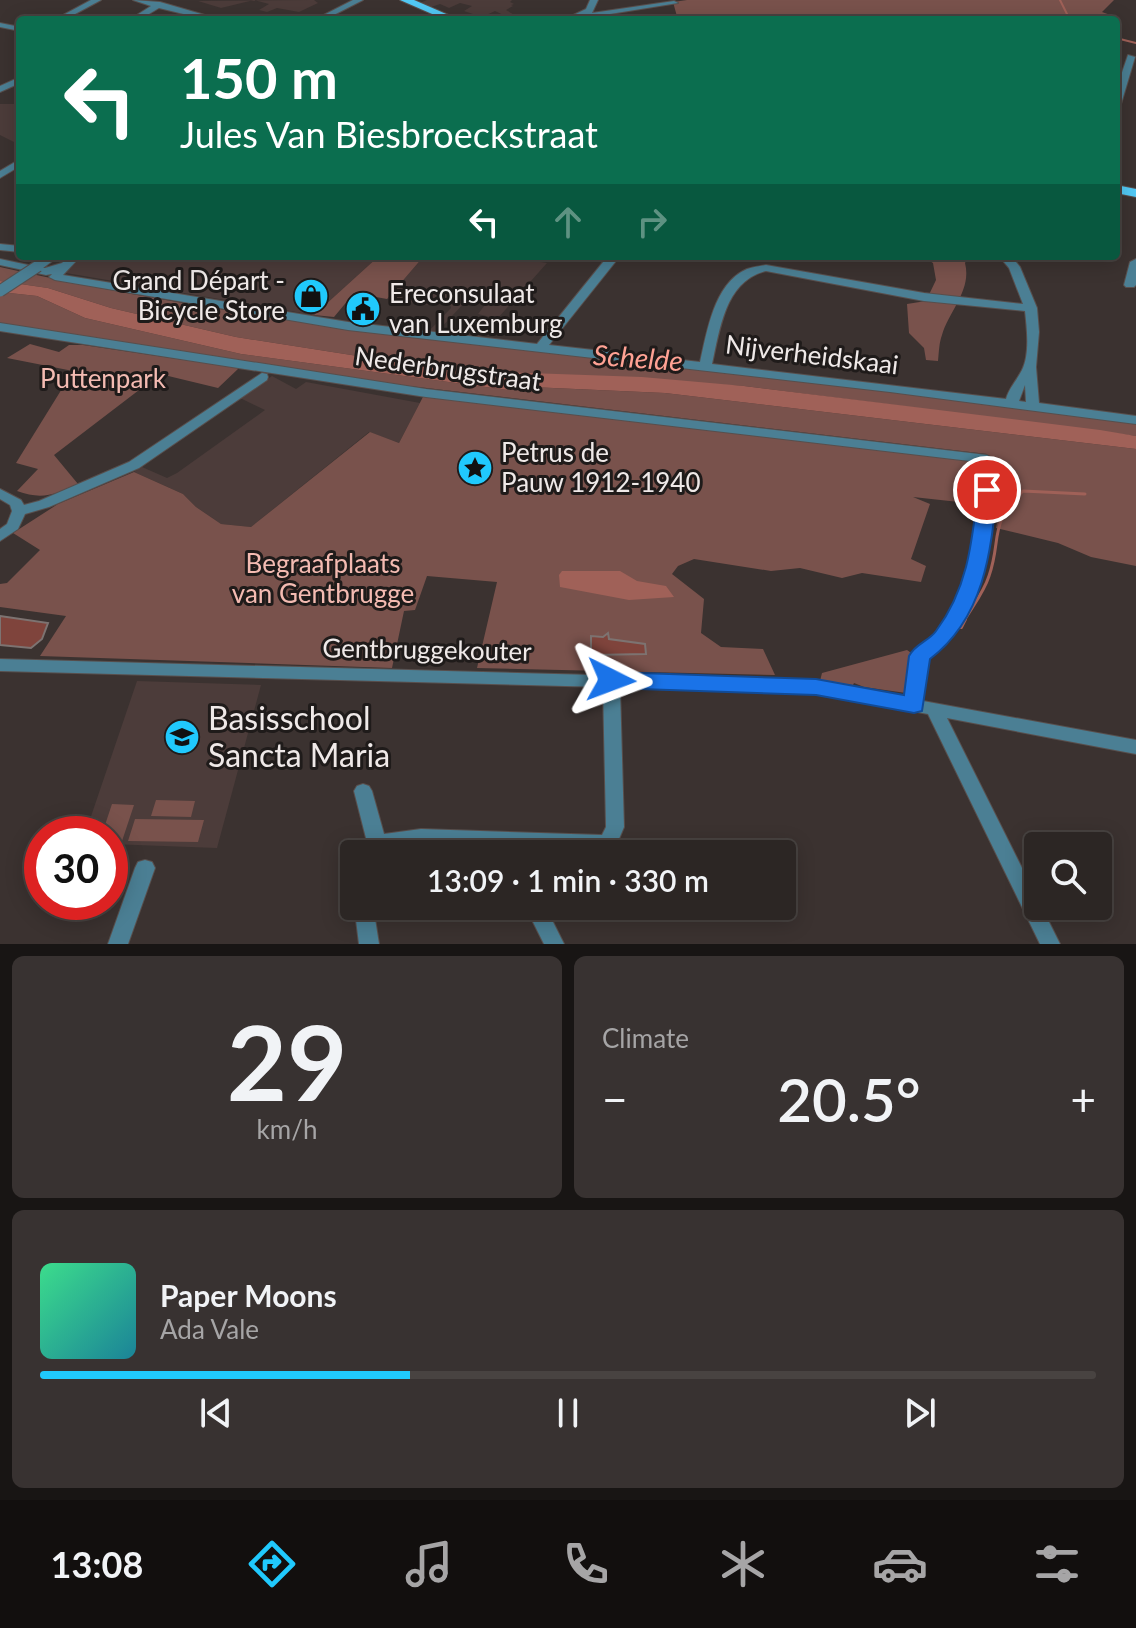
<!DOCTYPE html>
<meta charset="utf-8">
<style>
:root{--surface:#2c2624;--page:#383231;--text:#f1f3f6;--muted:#a6a5a6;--line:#484341;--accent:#20c9fd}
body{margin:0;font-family:Lato,sans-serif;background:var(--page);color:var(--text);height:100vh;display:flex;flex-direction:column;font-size:30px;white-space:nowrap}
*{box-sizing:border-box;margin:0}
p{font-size:26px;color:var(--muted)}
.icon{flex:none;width:44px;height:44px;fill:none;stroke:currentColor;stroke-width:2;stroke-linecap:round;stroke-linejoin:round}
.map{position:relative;height:944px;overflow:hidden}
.panel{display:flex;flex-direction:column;gap:12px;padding:12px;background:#181514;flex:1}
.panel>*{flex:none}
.top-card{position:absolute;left:16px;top:16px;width:1104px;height:244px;border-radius:8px;box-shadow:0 4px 20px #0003,0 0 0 2px var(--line);background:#0b6e4f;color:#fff;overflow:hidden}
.buttons{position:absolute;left:1024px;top:832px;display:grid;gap:16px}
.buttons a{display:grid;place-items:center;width:88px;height:88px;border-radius:8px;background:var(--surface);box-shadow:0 4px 20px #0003,0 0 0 2px var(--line);font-size:40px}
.speed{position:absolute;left:24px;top:816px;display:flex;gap:16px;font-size:40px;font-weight:700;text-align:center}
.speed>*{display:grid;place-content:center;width:104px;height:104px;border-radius:50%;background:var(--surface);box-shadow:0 4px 20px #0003,0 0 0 2px var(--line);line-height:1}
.speed .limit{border:12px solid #d22;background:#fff;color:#111}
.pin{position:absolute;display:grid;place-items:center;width:68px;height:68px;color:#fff;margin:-34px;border:4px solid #fff;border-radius:50%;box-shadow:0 2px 8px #0007}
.me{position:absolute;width:88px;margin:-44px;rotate:93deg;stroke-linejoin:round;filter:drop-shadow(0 0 6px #0008)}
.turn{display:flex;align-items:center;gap:28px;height:168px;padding:0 32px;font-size:36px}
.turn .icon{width:104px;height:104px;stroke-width:2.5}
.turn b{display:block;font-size:56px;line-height:68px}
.lanes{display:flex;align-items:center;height:76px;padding:0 32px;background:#0003;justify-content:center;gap:40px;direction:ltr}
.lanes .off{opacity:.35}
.big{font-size:60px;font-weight:600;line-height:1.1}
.panel .tile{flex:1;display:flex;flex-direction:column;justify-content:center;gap:12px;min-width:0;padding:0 28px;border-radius:12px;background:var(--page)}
.panel .dial{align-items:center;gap:0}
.dial b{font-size:104px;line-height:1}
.song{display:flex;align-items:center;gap:24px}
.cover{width:96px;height:96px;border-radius:12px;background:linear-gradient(135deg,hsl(150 70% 55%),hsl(190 70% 35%))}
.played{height:8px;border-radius:4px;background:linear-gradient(90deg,var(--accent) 35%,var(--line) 35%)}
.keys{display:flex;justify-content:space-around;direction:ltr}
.heat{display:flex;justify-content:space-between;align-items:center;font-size:44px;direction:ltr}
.panel .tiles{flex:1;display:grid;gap:12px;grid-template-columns:1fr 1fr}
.tile:last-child{grid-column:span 2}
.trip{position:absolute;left:340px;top:840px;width:456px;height:80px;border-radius:8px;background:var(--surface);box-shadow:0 4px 20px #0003,0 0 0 2px var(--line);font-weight:600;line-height:80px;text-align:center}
.tab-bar{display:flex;height:128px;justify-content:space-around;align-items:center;background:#120f0e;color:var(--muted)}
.tab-bar .icon{width:56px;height:56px}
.tab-bar .selected{color:var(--accent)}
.tab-bar b{font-size:36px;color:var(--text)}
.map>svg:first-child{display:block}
</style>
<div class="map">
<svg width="1136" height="944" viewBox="0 0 1136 944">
<rect width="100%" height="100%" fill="#3b3230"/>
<!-- built -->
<path fill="#4c3c3a" d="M254 0 221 8 198 1 314 0 318 3 299 12 277 8 267 12 259 10 269 4Z
M427 0H512L510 2 514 4 511 5 513 6 506 10 523 20H514L495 11 482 17 464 11 472 6 460 3 449 8 440 4 431 7 420 3Z
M0 104H20V145L0 135Z
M83 256H379L314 315 66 273Z
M424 256H503L547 263 481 337 473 336 490 317 478 314 485 305 466 301 437 332 429 331 451 308 450 304 436 301 429 305 387 299Z
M272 376 296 389 306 382 420 403 399 443 369 432 251 527 221 524 196 507 183 494 134 472 142 467 167 478 177 473 265 410 240 398Z
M137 681 261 685 217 848 110 844V834H85Z"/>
<!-- green -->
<path fill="#79524c" d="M687 0H1114L1102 12 1116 17 1114 20H678L673 2Z
M379 256H424L387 299 354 293 334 317 314 315Z
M922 256H965L967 259 965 263C972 290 949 311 942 335 939 343 939 352 938 361L926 360 924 348 909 333 907 304 926 301 936 280 933 263Z
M0 267C232 320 468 343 705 369 849 385 992 404 1136 423V436L744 386 447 370 236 337 111 308 48 288 0 281Z
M0 292 37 296 85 318 241 354 508 390 530 387 665 393 1136 449V566L1091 557 1058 543 996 528 999 511 977 504 913 497 930 504 911 559 926 566 921 582 862 573 842 578 800 568 771 571 694 559 678 566 672 574 704 599 701 633 721 647 763 649 775 675 477 668 497 582 427 576 415 610 404 611 392 668 40 656 66 616 0 607V584L7 583 40 550 13 533 58 504 134 472 183 494 196 507 221 524 251 527 370 432 399 443 424 395 977 460 987 454 401 385 32 329 0 323Z
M30 344 59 352 69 345H83L239 368 218 388 160 374 54 455 78 484C55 495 41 500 17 491L38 469 16 463 73 371 7 358Z
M907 650 914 655 906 693 864 687 854 683 853 685 820 681 822 673Z
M156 800 195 801 191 817 151 816Z
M112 804 134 805 122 841H110V834H102Z
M135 819 204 820 198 842 128 841Z"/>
<!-- water -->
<path fill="#a06158" d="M0 281 48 288 111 308 236 337 447 370 642 377 744 386 1100 430 1136 436V449L665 393 531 387 508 390 241 354 85 318 37 296 0 292Z
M562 571H620L637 581 666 586 674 597 629 600 560 587 559 575Z"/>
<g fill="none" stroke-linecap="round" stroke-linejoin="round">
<!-- stream-far2 -->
<path stroke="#a06158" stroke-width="2" d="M1060 0 1070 20
M1116 38 1136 43"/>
<!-- stream-far1 -->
<path stroke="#a06158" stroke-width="3" d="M964 621C972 607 984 592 989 576 1002 539 988 524 1023 491L1085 494"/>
<!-- stream -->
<path stroke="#a06158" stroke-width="4" d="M961 627 965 619"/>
</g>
<!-- building -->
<path fill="#7f443c" stroke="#7d7371" stroke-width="2" d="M0 616 48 623 42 639 31 648 0 645Z
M608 633 609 639 645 644 646 654 591 655V636L603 637Z"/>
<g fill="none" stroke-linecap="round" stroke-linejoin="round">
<defs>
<path id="minor" d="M91 0H101L64 20H54Z
M133 0 160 2 222 20H208L159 8 139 20H129L151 6Z
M353 0H363L324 20H314Z
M590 0H598L592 13 674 1 678 3 579 19 563 20 586 9Z
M0 23 20 27V31L0 27Z
M1128 55 1135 57 1121 104 1116 107V90Z
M20 77V83L0 92V86Z
M20 159V166L0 178V171Z
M0 244 20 246V252L0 250Z
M45 256H59L43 268H45L62 263 69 256H81L63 275 348 322 537 344 608 256H620L549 345 700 362C707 332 714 283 747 269 753 267 760 266 766 265L924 293 1023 304 1009 268 999 256H1011L1020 267 1037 308 1039 332 1036 367 1039 403 1136 416V424L890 392 348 330 55 280 49 277 52 274 46 275 0 265V259L33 266ZM766 271 924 301 1025 311C1027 329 1030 354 1022 370 1017 380 1009 388 1006 399L712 364C720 329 725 281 766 271ZM1025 385 1026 402 1019 401Z
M1136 259V285L1134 287H1126L1124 285 1130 262Z
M0 323 426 389 987 455 994 459 987 463 426 397 0 331Z
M262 373 267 374 268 377 267 380 139 468 49 507 25 514 18 529 0 541V529L7 524 12 511 10 505 0 499V489L21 500 24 505 39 501 129 462Z
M987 486 994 490C988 554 981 617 927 658L923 701 1136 740V754L947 718 1038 900V906H1041L1060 944H1040L928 714 816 693 620 688 624 827 613 853 584 854 585 850 421 845 383 850 380 854H360L367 842 354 791 357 786 363 784 369 786 372 791 384 834 421 829 602 835 606 827 603 687 0 671V659L816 681 906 698 911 656C918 646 930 641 938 631 970 591 975 539 980 490Z
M145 860 152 862 155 868 128 944H108L135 868 138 862Z
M354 904 373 906 379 944H359Z
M525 906H545L564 944H544Z"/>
<path id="major" d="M400 0H414L460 20H446Z
M1116 185 1136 189V197L1116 193Z"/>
</defs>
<!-- minor casing -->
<use href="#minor" stroke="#584f4d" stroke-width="2"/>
<!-- major casing -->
<use href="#major" stroke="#584f4d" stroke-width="2"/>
<!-- minor -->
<use href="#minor" fill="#4b7f94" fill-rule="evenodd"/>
<!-- major -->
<use href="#major" fill="#52c9f5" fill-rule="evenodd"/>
<defs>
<path id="minor-bridge" d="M0 291 38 266"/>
</defs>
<!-- minor-bridge casing -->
<use href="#minor-bridge" stroke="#584f4d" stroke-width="13" stroke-linecap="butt"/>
<!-- minor-bridge -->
<use href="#minor-bridge" stroke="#4b7f94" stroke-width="11"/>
</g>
<!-- route -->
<path fill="#1a73e8" stroke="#114b97" stroke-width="2" d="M987 484 997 490C991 553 984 618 930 659L922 711 914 713 816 695 611 688 603 686 600 680 603 675 611 672 816 679 904 695 909 656C915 644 929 641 936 631 968 588 972 542 978 490Z"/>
<!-- icons -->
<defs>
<symbol id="shop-disc" viewBox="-11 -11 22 22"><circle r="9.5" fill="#20c9fd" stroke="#1f1b1a"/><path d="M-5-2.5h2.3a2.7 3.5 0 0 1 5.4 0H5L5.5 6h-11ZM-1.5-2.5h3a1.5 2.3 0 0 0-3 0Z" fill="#111"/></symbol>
<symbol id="civic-disc" viewBox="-11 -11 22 22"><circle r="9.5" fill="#20c9fd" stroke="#1f1b1a"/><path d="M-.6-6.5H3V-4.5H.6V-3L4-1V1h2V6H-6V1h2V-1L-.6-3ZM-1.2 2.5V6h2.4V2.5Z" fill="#111"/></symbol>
<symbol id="sight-disc" viewBox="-11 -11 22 22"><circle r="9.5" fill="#20c9fd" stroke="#1f1b1a"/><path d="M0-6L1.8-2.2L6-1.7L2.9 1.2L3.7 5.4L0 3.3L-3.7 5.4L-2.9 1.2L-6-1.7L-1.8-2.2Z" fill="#111"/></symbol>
<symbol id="school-disc" viewBox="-11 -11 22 22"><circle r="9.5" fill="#20c9fd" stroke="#1f1b1a"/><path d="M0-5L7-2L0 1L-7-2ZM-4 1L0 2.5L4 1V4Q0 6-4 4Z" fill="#111"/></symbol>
</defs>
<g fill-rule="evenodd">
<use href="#shop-disc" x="291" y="276" width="40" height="40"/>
<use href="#civic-disc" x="343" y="289" width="40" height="40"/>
<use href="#sight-disc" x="455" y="448" width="40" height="40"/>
<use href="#school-disc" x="162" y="717" width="40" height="40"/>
</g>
<g text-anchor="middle" stroke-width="6" stroke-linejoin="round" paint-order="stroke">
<!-- poi labels -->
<g font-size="26" fill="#efe9e8" stroke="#1f1b1a" text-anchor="start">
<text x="285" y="290" text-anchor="end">Grand Départ -<tspan x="285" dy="30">Bicycle Store</tspan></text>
<text x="389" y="303">Ereconsulaat<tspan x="389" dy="30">van Luxemburg</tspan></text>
<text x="501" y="462">Petrus de<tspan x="501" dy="30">Pauw 1912-1940</tspan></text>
</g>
<!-- street labels -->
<g font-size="26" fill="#efe9e8" stroke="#1f1b1a">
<text transform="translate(812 355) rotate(7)" y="9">Nijverheidskaai</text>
<text transform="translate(448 369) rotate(8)" y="9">Nederbrugstraat</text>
<text transform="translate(427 650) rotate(1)" y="9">Gentbruggekouter</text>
</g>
<!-- park labels -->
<g font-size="26" fill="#f4bbb2" stroke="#1f1b1a">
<text x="103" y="388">Puttenpark</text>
<text x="323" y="573">Begraafplaats<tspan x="323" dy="30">van Gentbrugge</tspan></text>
</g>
<!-- water labels -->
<g font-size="28" font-style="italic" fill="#ffa294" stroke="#1f1b1a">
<text transform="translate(638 358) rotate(4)" y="10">Schelde</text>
</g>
<!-- near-poi labels -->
<g font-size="32" fill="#efe9e8" stroke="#1f1b1a" text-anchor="start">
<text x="208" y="730">Basisschool<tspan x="208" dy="37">Sancta Maria</tspan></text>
</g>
</g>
</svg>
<div class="buttons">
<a><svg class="icon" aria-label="search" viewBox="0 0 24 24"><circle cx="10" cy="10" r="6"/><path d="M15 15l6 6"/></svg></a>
</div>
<div class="speed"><div class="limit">30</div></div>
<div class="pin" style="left:987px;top:490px;background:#d93025"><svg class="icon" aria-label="arrive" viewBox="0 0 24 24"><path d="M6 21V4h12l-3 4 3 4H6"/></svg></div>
<svg class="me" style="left:611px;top:680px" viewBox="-20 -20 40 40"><path d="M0-17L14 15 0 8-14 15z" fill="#1a73e8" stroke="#fff" stroke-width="4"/></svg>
<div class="trip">13:09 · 1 min · 330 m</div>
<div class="top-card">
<div class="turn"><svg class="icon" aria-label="left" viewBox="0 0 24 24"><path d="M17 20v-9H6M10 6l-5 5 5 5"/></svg><div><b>150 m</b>Jules Van Biesbroeckstraat</div></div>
<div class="lanes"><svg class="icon" aria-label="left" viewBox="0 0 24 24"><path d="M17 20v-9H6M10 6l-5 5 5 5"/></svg><svg class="icon off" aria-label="ahead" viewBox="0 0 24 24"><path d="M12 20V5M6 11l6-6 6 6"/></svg><svg class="icon off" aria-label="right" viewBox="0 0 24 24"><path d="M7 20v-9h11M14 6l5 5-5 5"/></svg></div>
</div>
</div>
<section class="panel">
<div class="tiles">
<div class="tile dial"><b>29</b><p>km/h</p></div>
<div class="tile"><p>Climate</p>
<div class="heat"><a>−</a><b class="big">20.5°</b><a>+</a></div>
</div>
<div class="tile">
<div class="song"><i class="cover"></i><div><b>Paper Moons</b><p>Ada Vale</p></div></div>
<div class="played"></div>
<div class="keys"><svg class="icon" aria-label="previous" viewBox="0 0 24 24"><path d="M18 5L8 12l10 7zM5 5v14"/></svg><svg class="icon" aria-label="pause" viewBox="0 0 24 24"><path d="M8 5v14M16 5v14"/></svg><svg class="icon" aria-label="next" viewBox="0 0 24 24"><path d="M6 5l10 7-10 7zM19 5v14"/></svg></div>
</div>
</div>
</section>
<nav class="tab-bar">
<b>13:08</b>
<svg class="icon selected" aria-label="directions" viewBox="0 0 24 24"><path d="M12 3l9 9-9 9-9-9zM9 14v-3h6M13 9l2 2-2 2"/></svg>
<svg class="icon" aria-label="music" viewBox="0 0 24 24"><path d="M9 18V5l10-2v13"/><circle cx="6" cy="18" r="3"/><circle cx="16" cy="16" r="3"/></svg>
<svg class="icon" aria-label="phone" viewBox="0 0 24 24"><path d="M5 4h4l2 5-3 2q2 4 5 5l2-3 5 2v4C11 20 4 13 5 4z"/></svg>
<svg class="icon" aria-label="climate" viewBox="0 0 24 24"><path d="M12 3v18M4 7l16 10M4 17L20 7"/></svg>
<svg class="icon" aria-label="car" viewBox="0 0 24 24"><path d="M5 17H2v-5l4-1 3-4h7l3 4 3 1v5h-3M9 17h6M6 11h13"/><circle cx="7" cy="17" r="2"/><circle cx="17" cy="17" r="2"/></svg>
<svg class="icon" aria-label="filters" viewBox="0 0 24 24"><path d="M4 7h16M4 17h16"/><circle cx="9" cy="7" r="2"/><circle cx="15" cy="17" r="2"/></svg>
</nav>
